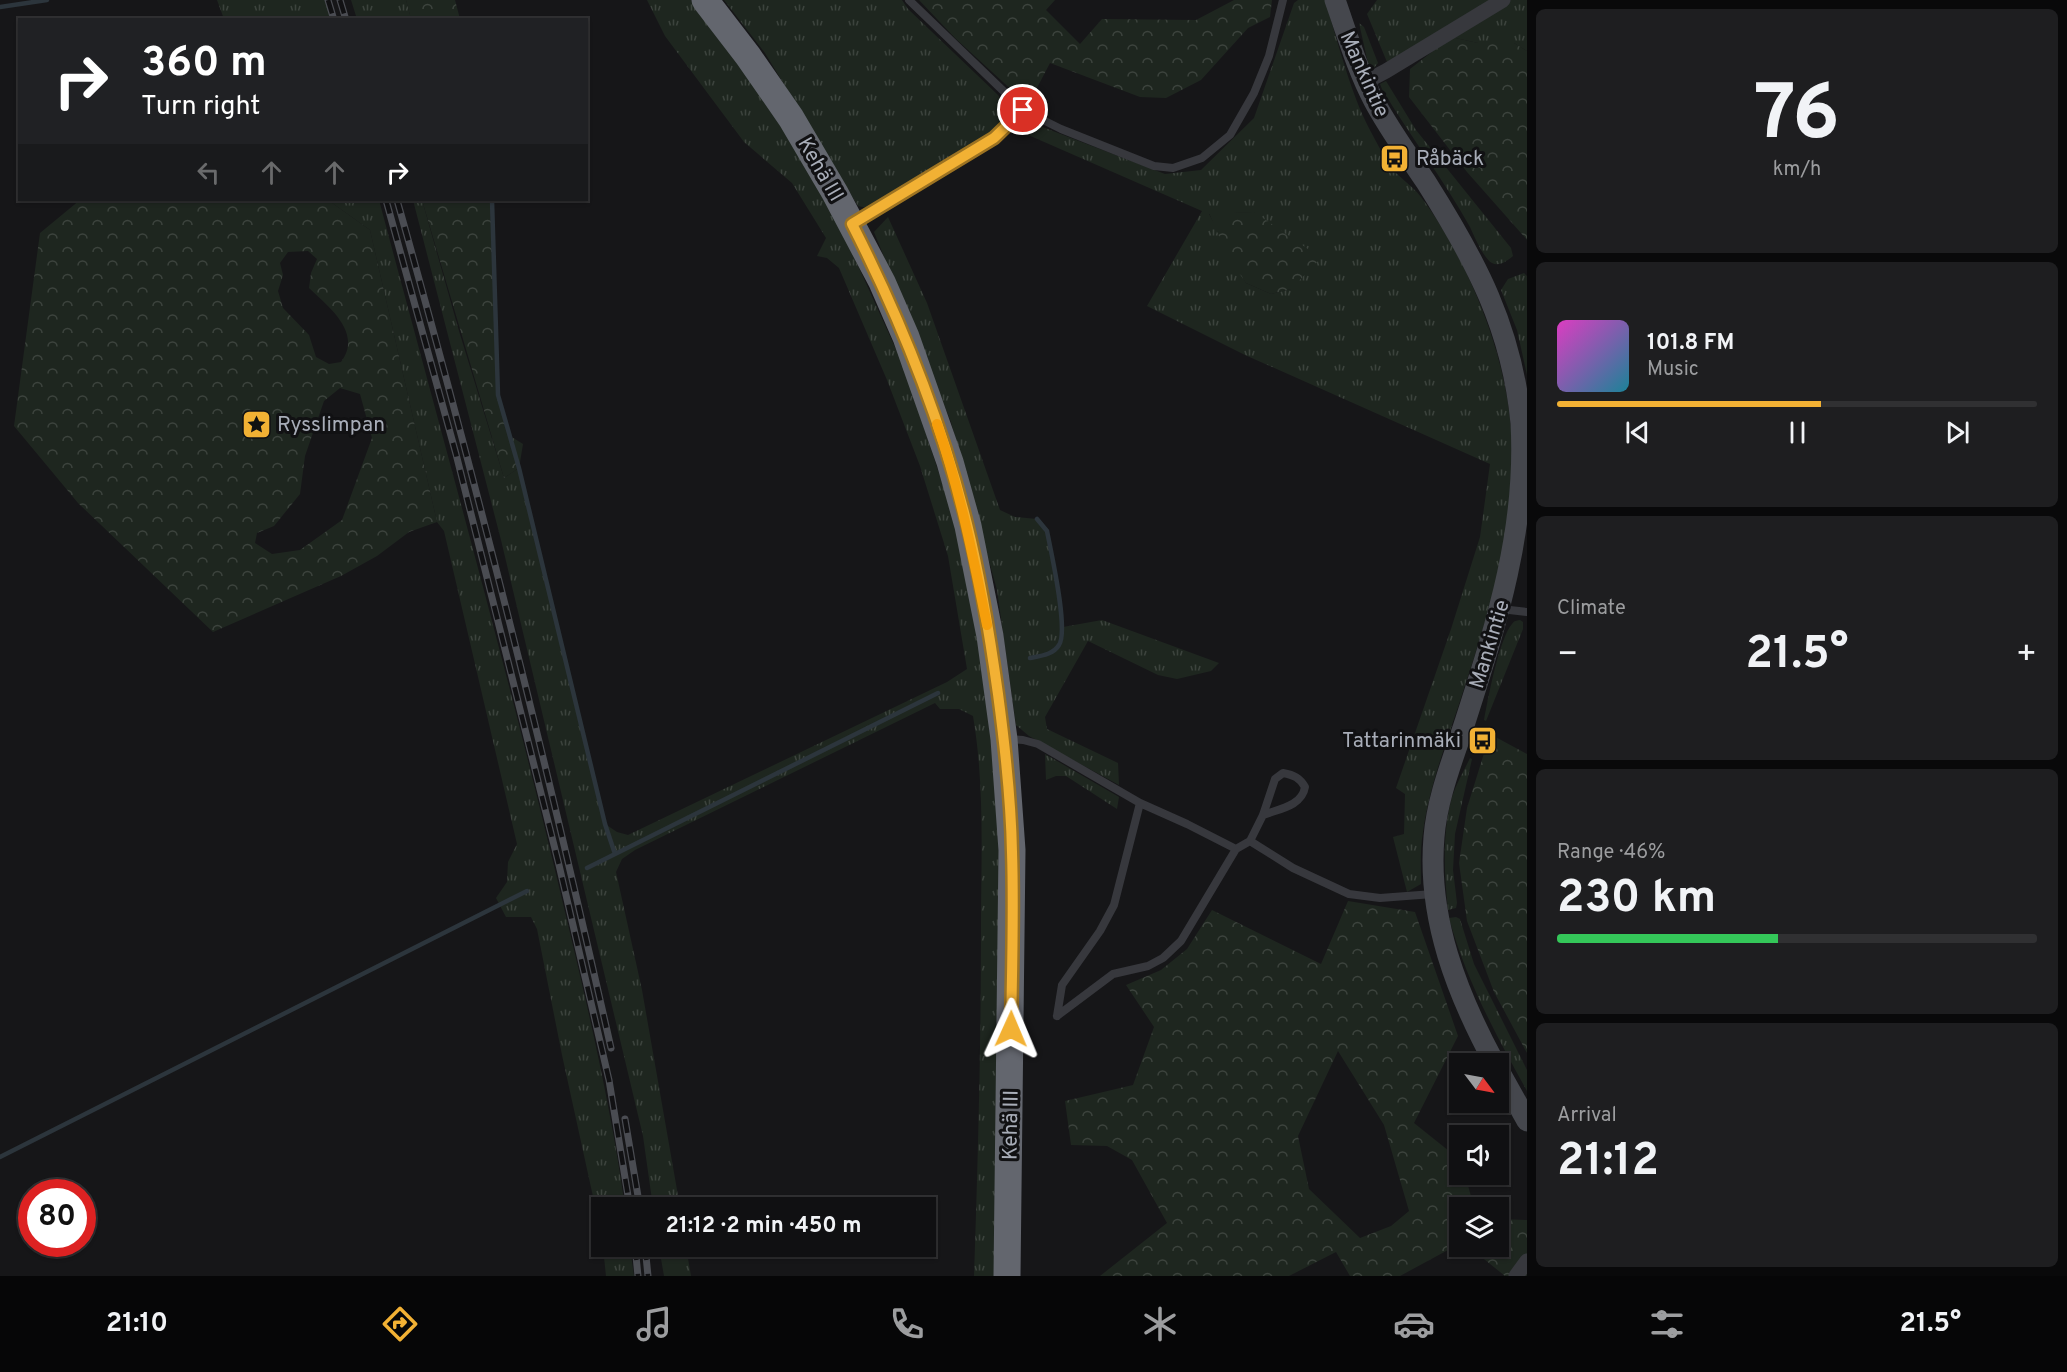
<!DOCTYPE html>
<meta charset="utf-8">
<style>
:root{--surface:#101012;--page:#1e1e20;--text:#f1f3f6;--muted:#9c9d9f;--line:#303032;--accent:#f2b134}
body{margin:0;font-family:Overpass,sans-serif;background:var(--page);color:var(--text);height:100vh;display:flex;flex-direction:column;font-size:22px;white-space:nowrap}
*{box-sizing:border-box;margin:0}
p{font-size:20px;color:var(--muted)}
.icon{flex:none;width:33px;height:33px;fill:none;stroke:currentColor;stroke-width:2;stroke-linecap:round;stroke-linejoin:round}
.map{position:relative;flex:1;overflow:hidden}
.drawer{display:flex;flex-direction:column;gap:9px;padding:9px;background:#09090a;width:540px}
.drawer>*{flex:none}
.banner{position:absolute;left:18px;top:18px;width:570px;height:183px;border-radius:0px;box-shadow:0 2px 4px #0004,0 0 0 2px var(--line);background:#202124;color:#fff;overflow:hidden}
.needle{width:39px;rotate:122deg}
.buttons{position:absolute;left:1449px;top:1053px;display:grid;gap:12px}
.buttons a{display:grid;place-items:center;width:60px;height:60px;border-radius:0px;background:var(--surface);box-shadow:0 2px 4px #0004,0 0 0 2px var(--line);font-size:30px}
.speed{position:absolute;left:18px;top:1179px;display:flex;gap:12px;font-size:30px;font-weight:700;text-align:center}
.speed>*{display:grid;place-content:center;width:78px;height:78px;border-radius:50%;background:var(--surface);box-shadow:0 2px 4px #0004,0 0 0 2px var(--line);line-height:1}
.speed .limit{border:9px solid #d22;background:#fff;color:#111}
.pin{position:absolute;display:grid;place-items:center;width:51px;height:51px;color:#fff;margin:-26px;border:3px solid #fff;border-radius:50%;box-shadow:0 2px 6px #0007}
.me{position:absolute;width:66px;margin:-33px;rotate:1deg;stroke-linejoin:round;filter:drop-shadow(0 0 4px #0008)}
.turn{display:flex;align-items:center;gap:21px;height:126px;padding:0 24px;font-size:27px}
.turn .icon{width:78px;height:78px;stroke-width:2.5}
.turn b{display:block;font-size:42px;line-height:51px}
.lanes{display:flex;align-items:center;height:57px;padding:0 24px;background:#0003;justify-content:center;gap:30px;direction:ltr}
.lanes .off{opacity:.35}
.big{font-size:45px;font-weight:700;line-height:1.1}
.drawer .tile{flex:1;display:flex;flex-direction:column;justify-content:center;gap:9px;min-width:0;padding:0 21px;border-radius:9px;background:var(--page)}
.drawer .dial{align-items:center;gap:0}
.dial b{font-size:78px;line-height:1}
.song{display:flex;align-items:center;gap:18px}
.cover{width:72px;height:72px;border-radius:9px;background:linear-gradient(135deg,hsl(310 70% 55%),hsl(190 70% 35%))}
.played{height:6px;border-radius:3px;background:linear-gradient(90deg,var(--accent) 55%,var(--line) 55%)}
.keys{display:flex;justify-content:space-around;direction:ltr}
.heat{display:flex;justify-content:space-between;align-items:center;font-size:33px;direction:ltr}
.charge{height:9px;border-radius:4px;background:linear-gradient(90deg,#34c759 46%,var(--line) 0)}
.trip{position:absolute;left:591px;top:1197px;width:345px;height:60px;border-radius:0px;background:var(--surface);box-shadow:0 2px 4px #0004,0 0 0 2px var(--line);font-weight:700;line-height:60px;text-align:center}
.menu{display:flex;height:96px;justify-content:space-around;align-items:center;background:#060607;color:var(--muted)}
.menu .icon{width:42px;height:42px}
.menu .current{color:var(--accent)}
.menu b{font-size:27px;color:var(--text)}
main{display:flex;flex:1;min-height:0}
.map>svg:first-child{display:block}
</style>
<main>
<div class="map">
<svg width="1527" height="1276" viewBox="0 0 1527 1276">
<defs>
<pattern id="grass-tufts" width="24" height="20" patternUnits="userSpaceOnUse" patternTransform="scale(1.5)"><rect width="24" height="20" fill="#1e261f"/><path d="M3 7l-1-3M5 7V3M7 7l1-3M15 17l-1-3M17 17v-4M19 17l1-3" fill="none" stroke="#3c433d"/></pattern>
<pattern id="forest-crowns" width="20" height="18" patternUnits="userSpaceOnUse" patternTransform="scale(1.5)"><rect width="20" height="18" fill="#1e261f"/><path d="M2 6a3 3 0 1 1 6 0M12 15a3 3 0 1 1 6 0" fill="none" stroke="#3c433d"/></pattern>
</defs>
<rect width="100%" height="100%" fill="#161618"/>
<!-- grass -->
<path fill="url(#grass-tufts)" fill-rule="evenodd" d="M217 0H325L331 19H224Z
M351 0H406L411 19H357Z
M647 0H691L769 104 840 226 904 367 955 522 984 655 997 781 1002 940 996 1276H974C978 1161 981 1045 981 930 981 859 985 786 973 716L959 709H940L935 703 635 850 622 859 616 872 642 990 680 1207H653L643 1136 501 540 413 200H422L459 331 504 478 519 468 605 824 617 832 628 835 947 682 967 669 948 556 920 466 887 380 839 268 827 258 817 256 826 238 792 183 744 142 665 36Z
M724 0H902L908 9 998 95 1007 108 1003 120 994 133 877 205 868 208 858 206 765 53Z
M1298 0H1325C1335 33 1344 67 1356 99 1364 121 1377 143 1388 163 1396 176 1411 184 1421 197 1467 258 1505 351 1511 428 1519 522 1488 616 1459 704 1445 746 1429 788 1423 832 1420 848 1421 867 1421 884L1407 892 1393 837 1404 834 1405 794 1396 788 1451 629 1480 537 1490 464 1245 355 1147 306 1202 211 1026 134 1032 123 1165 174 1201 170 1254 118 1294 3ZM1254 212 1291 289 1271 294 1246 283 1209 214Z
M1377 0H1497L1387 62 1367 14Z
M1510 0H1527V51L1514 43H1478L1451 37Z
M1359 23 1364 27 1378 63 1374 68H1371L1368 63Z
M1386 81 1416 130 1511 248 1513 256C1507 261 1499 267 1492 263 1484 259 1474 236 1470 227 1444 180 1410 136 1382 89L1380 84Z
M328 200H379C438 421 500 642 554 866 581 979 609 1092 625 1207L602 1208 601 1233 562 1055 537 929 531 917H506L496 898 507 882 508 862 517 844 444 531 437 522 370 230Z
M888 217 927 303 1000 510 1015 517 1037 519 1047 531 1063 627 1102 620 1219 663 1211 671 1177 679 1158 675 1088 641 1045 717 1047 729 1118 763 1119 785 1029 736 1016 725 997 590 951 422 874 232Z
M1524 273 1527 276V375L1517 330 1501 290 1508 279Z
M1520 620 1523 622V629L1486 721 1484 720C1488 699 1499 639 1512 624 1515 620 1516 621 1520 620Z
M1045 754 1119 797 1117 809 1066 776H1056L1046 780Z
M1470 758 1472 759 1455 834 1453 870 1457 903 1456 908 1448 910C1444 872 1442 834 1452 797 1456 784 1464 771 1470 758Z
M1456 917 1460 919 1474 964 1527 1070V1091C1496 1035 1466 980 1449 918Z
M603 1247H630L634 1276H606Z
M659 1247H686L691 1276H664Z"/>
<!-- forest -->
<path fill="url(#forest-crowns)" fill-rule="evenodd" d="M406 0H455L460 19H411Z
M919 0H1055L1046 10 1080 44 1102 19 1196 20 1234 0H1272L1270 17 1248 28 1201 80 1166 98 1140 97 1050 63 1028 105 955 38Z
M1451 37 1478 43H1514L1527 51V240L1467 172 1409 97 1410 69Z
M80 200H328L370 230 437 522 409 532 377 556 341 576 213 632 78 503 14 426 40 233ZM308 251 317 259 311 273 309 288C329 307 363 333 341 362L329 364 316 357 309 335 283 308 278 291 283 275 280 263 288 252ZM340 388 360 394 372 438 342 520 300 550 272 554 255 543 257 533 274 526 300 494 305 456 324 401Z
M422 200H492L498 395 510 436 523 444 519 468 504 478Z
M1254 212 1321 258 1291 289 1271 294 1246 283 1228 257 1209 213Z
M1490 734 1527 754V1053L1494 992 1467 921 1459 863 1467 808Z
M1348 901 1415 912 1458 1036 1414 1123 1459 1159 1460 1174 1465 1175 1474 1207 1460 1208 1459 1244 1400 1276H1350L1336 1252 1289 1276H1100L1167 1223 1132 1160 1107 1146 1071 1145 1065 1101 1133 1085 1154 1027 1126 985 1161 970 1187 949 1212 910 1321 964ZM1338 1051 1384 1125 1409 1211 1391 1226 1360 1238 1309 1189 1298 1136Z
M1499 1219 1527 1220V1276H1505L1469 1247 1498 1246Z"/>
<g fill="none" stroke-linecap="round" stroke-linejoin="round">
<!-- stream -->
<path stroke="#2c353c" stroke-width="4.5" d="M0 7 47 0
M492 200 498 395 519 468 605 824 615 854
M1030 658C1040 656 1053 655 1059 645 1069 630 1051 552 1047 531L1037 519
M587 868 938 693
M0 1157 527 891"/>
<!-- lane -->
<path stroke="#37383d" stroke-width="8" d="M909 0 1023 110 1061 129 1154 166 1173 168 1202 158 1230 135 1254 93 1269 56 1283 0
M855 222 994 138 1023 110
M1501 609 1527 612
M1008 739 1023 740 1038 744 1140 803 1187 824 1236 849 1250 841
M1263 815C1279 809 1302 806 1305 787 1300 778 1294 775 1283 773L1275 779 1263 815 1250 841 1293 868 1349 894 1380 898 1433 894
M1057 1016 1113 974 1148 966 1163 958 1181 941 1236 849
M1057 1016 1062 985 1100 931 1114 905 1140 803"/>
<!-- street -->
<path stroke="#37383d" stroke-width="15" d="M1365 82 1386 71 1503 0
M1516 1276 1527 1261"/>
<!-- secondary -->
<path stroke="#45474d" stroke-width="21" d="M1335 0C1347 34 1357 69 1374 101 1389 129 1408 155 1426 182 1476 261 1512 328 1521 423 1527 529 1497 622 1465 722 1453 759 1437 798 1434 837 1427 918 1457 994 1495 1064
M1498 1069 1527 1121"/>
<!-- highway -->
<path stroke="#63666e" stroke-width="27" d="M705 0 748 56 791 118 835 193 882 282 906 337 950 462 968 526 990 636 1004 739 1012 850 1007 1276"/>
<defs>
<path id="rail" d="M328 0 334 20
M340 0 346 20
M386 200 456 454 559 865 609 1080 630 1208
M397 200C476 480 547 764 611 1048
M625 1119 640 1208
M635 1246 638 1276
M645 1246 648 1276"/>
</defs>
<!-- rail casing -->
<use href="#rail" stroke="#4a4c52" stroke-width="7"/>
<!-- rail -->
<use href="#rail" stroke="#111113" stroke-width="4.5" stroke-dasharray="14" stroke-linecap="butt"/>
</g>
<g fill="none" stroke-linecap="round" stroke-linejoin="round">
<defs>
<path id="route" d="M1011 1029C1012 970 1014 911 1012 852 1011 799 1005 746 998 694 990 637 981 580 967 524 941 420 901 320 852 224L994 138 1023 110"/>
</defs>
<!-- route casing -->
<use href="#route" stroke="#9d7322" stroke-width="15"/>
<!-- route -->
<use href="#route" stroke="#f2b134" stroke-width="10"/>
<!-- slow -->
<path stroke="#f59e0b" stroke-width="10" d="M937 424C960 490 973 556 987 625"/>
</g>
<!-- icons -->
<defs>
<symbol id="bus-square" viewBox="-11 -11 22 22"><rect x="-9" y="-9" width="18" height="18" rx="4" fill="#f2b134" stroke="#111113"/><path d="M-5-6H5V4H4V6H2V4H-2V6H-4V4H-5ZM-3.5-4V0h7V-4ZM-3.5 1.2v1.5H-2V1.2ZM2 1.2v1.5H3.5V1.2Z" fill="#111"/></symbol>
<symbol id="sight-square" viewBox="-11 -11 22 22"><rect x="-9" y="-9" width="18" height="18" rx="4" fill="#f2b134" stroke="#111113"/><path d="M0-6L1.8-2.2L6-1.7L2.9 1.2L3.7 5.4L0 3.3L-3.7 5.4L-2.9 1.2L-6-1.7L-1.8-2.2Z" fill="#111"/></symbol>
</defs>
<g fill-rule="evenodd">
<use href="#bus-square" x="1378" y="142" width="33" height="33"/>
<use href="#sight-square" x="240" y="408" width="33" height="33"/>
<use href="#bus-square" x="1466" y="724" width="33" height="33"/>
</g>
<g text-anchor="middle" stroke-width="6" stroke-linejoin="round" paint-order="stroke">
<!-- street labels -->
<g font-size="21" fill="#a8adb8" stroke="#111113">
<text transform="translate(1365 74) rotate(66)" y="7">Mankintie</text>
<text transform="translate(821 169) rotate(60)" y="7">Kehä III</text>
<text transform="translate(1489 644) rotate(-73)" y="7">Mankintie</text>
<text transform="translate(1010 1125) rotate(-89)" y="7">Kehä III</text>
</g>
<!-- poi labels -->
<g font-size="21" fill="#a8adb8" stroke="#111113" text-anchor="start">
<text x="1416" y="165">Råbäck</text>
<text x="277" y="431">Rysslimpan</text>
<text x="1461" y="747" text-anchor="end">Tattarinmäki</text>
</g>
</g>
</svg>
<div class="buttons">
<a><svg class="needle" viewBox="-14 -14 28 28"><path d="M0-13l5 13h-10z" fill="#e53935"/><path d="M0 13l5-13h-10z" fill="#9c9d9f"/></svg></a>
<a><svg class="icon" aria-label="sound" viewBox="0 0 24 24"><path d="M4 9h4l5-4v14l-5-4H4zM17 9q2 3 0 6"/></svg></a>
<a><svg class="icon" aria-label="layers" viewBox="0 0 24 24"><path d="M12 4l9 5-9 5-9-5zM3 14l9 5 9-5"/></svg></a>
</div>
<div class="speed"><div class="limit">80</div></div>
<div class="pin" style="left:1023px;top:110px;background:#d93025"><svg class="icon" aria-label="arrive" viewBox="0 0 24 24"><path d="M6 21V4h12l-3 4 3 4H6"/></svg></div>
<svg class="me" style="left:1011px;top:1029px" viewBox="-20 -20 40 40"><path d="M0-17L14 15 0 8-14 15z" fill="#f2b134" stroke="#fff" stroke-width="4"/></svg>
<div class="trip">21:12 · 2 min · 450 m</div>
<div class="banner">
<div class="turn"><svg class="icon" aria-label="right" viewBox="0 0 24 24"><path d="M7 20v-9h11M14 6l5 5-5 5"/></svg><div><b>360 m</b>Turn right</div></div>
<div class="lanes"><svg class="icon off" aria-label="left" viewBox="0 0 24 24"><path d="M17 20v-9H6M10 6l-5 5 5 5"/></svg><svg class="icon off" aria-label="ahead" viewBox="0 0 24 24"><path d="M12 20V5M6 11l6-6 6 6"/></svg><svg class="icon off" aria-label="ahead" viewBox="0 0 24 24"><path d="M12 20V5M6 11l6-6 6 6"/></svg><svg class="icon" aria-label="right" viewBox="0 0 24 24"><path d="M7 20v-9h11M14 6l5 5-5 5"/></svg></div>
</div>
</div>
<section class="drawer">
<div class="tile dial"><b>76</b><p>km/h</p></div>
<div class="tile">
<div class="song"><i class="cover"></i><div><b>101.8 FM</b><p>Music</p></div></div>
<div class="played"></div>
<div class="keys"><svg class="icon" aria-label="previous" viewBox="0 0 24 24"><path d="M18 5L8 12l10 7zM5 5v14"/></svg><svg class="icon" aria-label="pause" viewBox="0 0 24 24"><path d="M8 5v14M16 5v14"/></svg><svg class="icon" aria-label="next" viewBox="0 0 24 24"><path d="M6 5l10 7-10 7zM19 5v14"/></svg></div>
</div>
<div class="tile"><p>Climate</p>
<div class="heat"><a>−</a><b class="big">21.5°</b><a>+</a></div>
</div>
<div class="tile"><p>Range · 46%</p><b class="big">230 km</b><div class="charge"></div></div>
<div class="tile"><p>Arrival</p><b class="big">21:12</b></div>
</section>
</main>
<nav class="menu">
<b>21:10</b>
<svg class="icon current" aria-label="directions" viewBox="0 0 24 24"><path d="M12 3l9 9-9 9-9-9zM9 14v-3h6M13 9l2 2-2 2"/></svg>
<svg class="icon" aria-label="music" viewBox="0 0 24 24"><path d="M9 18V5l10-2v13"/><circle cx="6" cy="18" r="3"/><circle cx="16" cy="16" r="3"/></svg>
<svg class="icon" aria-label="phone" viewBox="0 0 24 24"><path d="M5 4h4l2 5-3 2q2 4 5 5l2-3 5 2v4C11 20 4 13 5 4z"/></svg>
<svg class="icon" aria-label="climate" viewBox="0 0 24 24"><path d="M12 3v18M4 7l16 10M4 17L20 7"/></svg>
<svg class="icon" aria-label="car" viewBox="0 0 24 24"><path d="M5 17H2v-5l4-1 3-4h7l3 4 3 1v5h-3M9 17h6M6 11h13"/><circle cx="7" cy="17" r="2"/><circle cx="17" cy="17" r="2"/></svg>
<svg class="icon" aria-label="filters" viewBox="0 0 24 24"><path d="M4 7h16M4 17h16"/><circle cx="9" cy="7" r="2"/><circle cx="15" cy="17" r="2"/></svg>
<b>21.5°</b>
</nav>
